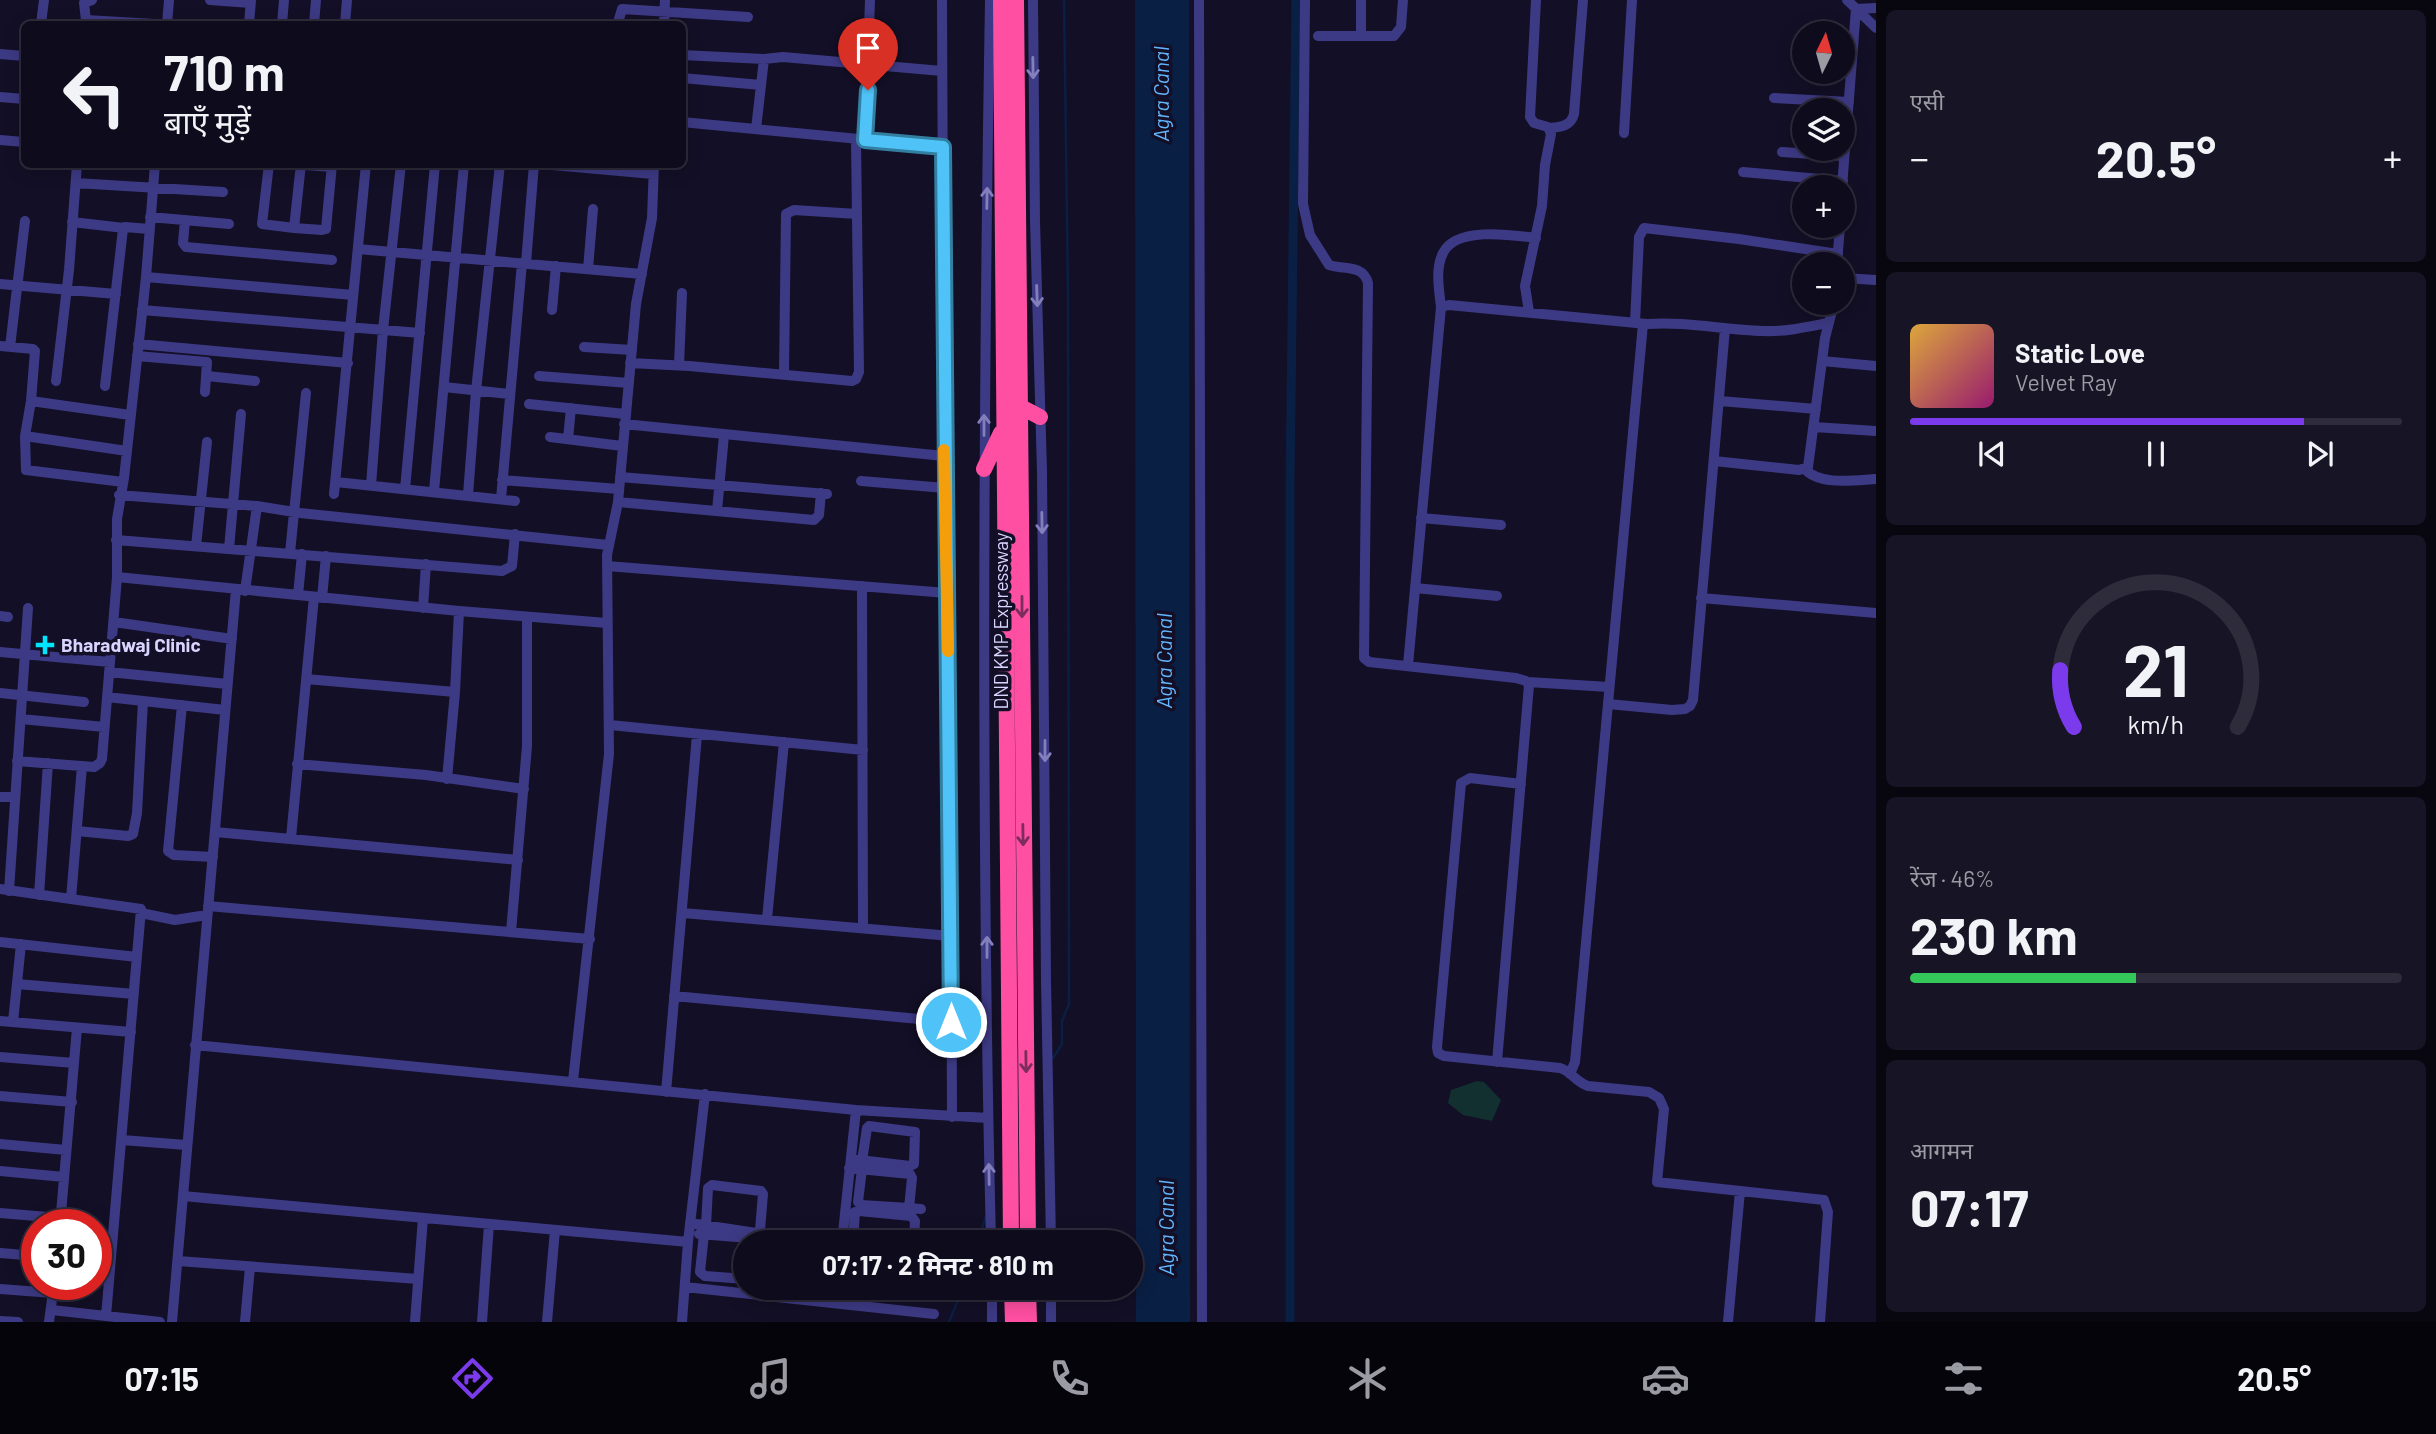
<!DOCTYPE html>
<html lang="hi">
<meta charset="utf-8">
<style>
:root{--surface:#0e0b1c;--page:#171425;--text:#f1f3f6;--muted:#9b9ba3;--line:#2e2b3b;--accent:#7c3aed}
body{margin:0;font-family:Barlow,"Noto Sans Devanagari",sans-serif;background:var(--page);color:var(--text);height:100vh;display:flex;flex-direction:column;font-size:26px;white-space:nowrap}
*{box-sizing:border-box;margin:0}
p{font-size:23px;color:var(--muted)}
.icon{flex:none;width:38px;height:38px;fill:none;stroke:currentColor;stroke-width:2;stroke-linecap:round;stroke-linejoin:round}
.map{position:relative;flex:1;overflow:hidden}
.sheet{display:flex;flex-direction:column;gap:10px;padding:10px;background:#08060f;width:560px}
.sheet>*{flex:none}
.hud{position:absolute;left:21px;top:21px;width:665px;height:147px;border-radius:10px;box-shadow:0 4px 18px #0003,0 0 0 2px var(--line);background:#0e0b1c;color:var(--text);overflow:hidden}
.needle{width:46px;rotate:5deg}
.fabs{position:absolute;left:1792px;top:21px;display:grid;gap:14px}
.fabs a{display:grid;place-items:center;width:63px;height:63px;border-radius:50%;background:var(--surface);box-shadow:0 4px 18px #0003,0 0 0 2px var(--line);font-size:35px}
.speed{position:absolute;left:21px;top:1209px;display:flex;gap:14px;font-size:35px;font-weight:700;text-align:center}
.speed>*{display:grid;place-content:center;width:91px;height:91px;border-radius:50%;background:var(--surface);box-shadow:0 4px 18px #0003,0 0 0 2px var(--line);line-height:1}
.speed .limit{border:10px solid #d22;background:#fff;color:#111}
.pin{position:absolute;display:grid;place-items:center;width:60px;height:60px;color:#fff;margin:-72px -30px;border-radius:50% 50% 50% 0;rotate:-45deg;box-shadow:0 0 7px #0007}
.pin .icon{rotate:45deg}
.me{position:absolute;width:77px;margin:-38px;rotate:0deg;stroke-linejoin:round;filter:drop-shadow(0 0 5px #0008)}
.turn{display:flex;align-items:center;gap:24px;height:147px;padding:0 28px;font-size:32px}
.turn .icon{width:91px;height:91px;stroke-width:2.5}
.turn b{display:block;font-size:49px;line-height:60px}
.big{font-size:52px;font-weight:700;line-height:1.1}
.sheet .tile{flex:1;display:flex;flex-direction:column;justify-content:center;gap:10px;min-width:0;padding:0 24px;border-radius:10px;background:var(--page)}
.sheet .dial{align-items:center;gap:0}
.dial svg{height:182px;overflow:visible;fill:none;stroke:var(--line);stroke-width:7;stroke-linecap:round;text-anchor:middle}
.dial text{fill:var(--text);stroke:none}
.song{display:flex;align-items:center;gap:21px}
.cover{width:84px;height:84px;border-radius:10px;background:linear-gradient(135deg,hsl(40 70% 55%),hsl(320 70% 35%))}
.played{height:7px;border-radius:4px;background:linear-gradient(90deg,var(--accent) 80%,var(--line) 80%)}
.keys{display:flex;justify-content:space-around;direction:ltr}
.heat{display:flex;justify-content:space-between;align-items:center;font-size:38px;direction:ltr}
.charge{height:10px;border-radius:5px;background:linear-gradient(90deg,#34c759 46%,var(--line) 0)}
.trip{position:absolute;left:733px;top:1230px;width:410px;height:70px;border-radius:35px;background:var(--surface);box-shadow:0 4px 18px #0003,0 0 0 2px var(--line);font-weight:700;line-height:70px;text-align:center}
.menu{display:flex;height:112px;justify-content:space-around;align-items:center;background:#06040b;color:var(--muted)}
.menu .icon{width:49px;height:49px}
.menu .active{color:var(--accent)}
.menu b{font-size:32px;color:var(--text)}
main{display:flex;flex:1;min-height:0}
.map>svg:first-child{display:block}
</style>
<main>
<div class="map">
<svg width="1876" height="1322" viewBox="0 0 1876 1322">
<rect width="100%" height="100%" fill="#130f26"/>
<!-- green -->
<path fill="#12302f" d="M1477 1081 1484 1082 1501 1100 1492 1121 1463 1115 1448 1103 1451 1090Z"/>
<!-- water -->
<path fill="#0a1f44" d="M1135 0H1189L1190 1322H1136Z"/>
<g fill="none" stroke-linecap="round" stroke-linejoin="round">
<!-- stream -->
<path stroke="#0a1f44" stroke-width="2.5" d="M1053 1058 1062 1044V1021L1069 1004 1068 292 1064 0
M978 1242 986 1216
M949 1322 963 1288"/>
<!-- canal -->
<path stroke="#0a1f44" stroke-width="9" d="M1290 1322V482L1296 0"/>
<!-- minor -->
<path stroke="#3d3a85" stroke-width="10" d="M92 0 84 3 86 20 155 24
M210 0 251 3
M942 0 944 456 951 840 952 1117
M990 0C983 414 981 829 991 1242
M1033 0 1035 221 1042 472 1046 981 1051 1242
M1199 0 1202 1322
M1305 0 1303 204 1310 235 1329 265C1344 270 1363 264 1368 283L1364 658 1369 662 1516 678 1526 681 1529 685 1497 1062
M1847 0 1876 28
M619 19 622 9 748 17
M41 24 44 0
M167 24 169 0
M249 24 251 0
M282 24 284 0
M314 24 316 0
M345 24 347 0
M664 24 665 0
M1318 36H1394L1401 27 1403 0
M1361 36V0
M0 54 24 56
M682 55 764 59 783 57 942 71
M682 78 761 85
M0 97 24 99
M1774 98 1849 102
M682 122 943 147
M1550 128C1561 127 1571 126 1574 114L1583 0
M756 129 764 59
M1624 133 1632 0
M0 140 24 142
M865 140 870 0
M1782 152 1844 156
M269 164 262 224 294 228 301 164
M292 164 332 167
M541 164 653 174
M1743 172 1843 181
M76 183 223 192
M1842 187 1856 9 1876 8
M150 217 229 224
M185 220 183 243 186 247 332 260
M72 222 124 228
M294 228 322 230 326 229 332 164
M358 249 642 274
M526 263 534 164
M1837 264 1840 226
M588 269 593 209
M146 277 353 295
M1843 278 1876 280
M0 284 116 294
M1441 307C1439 289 1435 269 1443 253 1456 226 1513 235 1536 238
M142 310 420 333
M552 310 556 266
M1529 312 1525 286 1542 206 1545 165 1551 134 1548 127 1534 123 1530 117 1536 0
M1635 323 1639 237 1644 228 1739 239 1838 254
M138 344 348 363
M0 346 33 349 35 351 31 401 25 436 26 470 123 482
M10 347 25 221
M584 347 632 350
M137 356 207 362 205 392
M1822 361 1876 366
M630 363 689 366 852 381 856 379 859 372 856 140
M679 365 682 293
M784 374 786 214 794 210 857 214
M207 376 255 381
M539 376 629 383
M56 381 69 270 77 164
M105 386 123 229 125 227 149 229
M444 387 509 394
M31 401 130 415
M1720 401 1816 409
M529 404 625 414
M624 424 944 456
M1814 427 1876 431
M25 436 127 451
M550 437 622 446
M568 439 571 408
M1714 461 1799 470 1808 467 1825 338 1834 303
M1805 469C1819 486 1856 480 1876 479
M620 477 827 494
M502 480 619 489
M861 481 945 488
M336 482 515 501
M371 485 383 330 401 164
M405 489 435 164
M434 491 464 164
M334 494 366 164
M119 495 257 506 300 513 608 545
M468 495 476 391 500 164
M501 499 522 263
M618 502 814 520 819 515 821 493
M717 511 724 435
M1421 518 1501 525
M116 540 502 571 512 566 515 534
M196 546 207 442
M229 549 241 414
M290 553 306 393
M607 566 947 593
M117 577 459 611 607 623
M862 586 863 928
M1415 588 1497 596
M245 591 257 506
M298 595 302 554
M322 598 326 556
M1701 598 1876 613
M423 608 426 564
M0 616 8 617
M114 622 232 639
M0 652 110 662
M1408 665 1441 307 1449 305 1647 324C1686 321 1724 330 1763 331 1785 332 1807 327 1828 323
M109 672 227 684
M306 679 455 692
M1528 682 1609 687
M0 693 84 702
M107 697 225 710
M1608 704 1672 710 1685 709 1690 706 1693 700 1725 328
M182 705 168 851 174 855 213 857
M21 719 104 727
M610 725 863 750
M17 761 94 767 100 763 102 759 117 577V519L124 478 146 277 155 164
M297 764 426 775 524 789
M447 779 455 692 459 611
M1521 784 1470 778 1461 783 1437 1047 1438 1053 1444 1056 1560 1068C1571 1071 1576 1082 1588 1086L1649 1092 1659 1098 1664 1109 1657 1182 1824 1200 1828 1212 1820 1322
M0 797H14
M77 831 128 836 133 834 137 813 143 701
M215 832 518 860
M291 838 314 597
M0 889 141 909 106 1316
M9 891 28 608
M39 895 48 763
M71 899 82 766
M208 906 590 939
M141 913 175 920 207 915
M683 913 951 936
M767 919 784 742
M511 932 527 746V617
M0 942 137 957
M17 984 134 994
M674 996 951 1022
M0 1021 131 1032
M13 1022 21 944
M195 1045 856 1110 988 1118
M0 1057 74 1063
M1570 1074 1575 1062 1643 324
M573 1081 609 754 607 555 618 502 636 304 652 218 654 164
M666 1092 697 735
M0 1096 72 1102
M122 1140 186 1145
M0 1144 66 1150
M851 1159 910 1166 914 1164 915 1132 869 1126 867 1128 862 1161
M849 1168 910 1174 912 1178 909 1208 921 1209
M862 1169 858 1202 861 1205 909 1208
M0 1171 64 1177
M183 1196 688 1242
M0 1213 60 1218
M690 1223 756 1233 760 1230 763 1194 761 1191 712 1185 708 1188 706 1226
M60 1225 77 1028
M699 1234 749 1238 753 1242
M704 1234 700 1272 705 1276 746 1279
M767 1242 769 1241 790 1242
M842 1242 856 1110
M853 1242 855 1212 859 1211 911 1216 915 1221 914 1242
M0 1253 37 1256
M178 1261 418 1279
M685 1287 934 1314
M863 1288 867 1291 911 1293 914 1288
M992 1288V1322
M0 1289 53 1293
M835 1303 836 1288
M52 1310 160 1322
M0 1321 18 1322
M49 1322 54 1284
M172 1322 236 589
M245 1322 250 1267
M415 1322 423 1218
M482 1322 489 1224
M547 1322 555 1230
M682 1322 688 1242 705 1094
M1051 1322V1288
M1728 1322 1740 1191"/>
<!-- highway -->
<path stroke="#ff4fa3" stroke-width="16" d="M1001 0 1011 1242
M1016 0 1028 1242
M1021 407 1040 417
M984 469 1001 433
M1012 1288 1013 1322
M1028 1288 1029 1322"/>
</g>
<!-- one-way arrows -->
<defs><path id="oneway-shaft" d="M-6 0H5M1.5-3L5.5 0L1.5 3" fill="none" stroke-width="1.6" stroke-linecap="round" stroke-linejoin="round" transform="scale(1.75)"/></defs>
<g stroke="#837fbc">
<use href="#oneway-shaft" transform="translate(1033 68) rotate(89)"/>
<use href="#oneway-shaft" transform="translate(987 198) rotate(-89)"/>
<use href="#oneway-shaft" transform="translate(1037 296) rotate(88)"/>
<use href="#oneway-shaft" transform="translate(984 425) rotate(-90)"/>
<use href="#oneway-shaft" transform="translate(1042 523) rotate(89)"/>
<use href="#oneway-shaft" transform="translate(1045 751) rotate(90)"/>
<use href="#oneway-shaft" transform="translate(987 947) rotate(-90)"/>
<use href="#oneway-shaft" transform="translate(989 1174) rotate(-91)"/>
</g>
<g stroke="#7d2c5e">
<use href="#oneway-shaft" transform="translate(1022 607) rotate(90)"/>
<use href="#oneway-shaft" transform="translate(1023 835) rotate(89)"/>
<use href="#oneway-shaft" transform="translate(1026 1062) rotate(89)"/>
</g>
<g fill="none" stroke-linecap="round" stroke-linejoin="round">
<defs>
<path id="route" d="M868 90 865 140 943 147 951 1022"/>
</defs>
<!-- route casing -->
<use href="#route" stroke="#337fa1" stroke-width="18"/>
<!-- route -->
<use href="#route" stroke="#4fc3f7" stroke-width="12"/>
<!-- slow -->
<path stroke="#f59e0b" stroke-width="12" d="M944 450 948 651"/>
</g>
<!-- markers -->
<path fill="#00e5ff" stroke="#130f26" stroke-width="2.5" d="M41.5 634.5h7v7h7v7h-7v7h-7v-7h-7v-7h7z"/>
<g text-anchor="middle" stroke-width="7" stroke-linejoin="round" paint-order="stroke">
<!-- street labels -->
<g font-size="19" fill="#d9d4ff" stroke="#130f26">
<text transform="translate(1001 621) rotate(-90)" y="7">DND KMP Expressway</text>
</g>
<!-- poi labels -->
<g font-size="19" font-weight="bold" fill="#d9d4ff" stroke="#130f26" text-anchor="start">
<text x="61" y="652">Bharadwaj Clinic</text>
</g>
<!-- water labels -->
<g font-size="21" font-style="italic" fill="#62b6ff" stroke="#130f26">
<text transform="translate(1162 94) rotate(-90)" y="7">Agra Canal</text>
<text transform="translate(1165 661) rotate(-90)" y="7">Agra Canal</text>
<text transform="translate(1167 1228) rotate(-90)" y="7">Agra Canal</text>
</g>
</g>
</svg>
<div class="fabs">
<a><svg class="needle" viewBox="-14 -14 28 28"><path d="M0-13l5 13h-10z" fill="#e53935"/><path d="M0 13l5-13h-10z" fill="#9b9ba3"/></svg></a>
<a><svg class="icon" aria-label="layers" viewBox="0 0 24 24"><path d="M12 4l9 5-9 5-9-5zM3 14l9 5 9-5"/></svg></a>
<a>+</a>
<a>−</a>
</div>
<div class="speed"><div class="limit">30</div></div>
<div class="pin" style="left:868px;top:90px;background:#d93025"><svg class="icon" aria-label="arrive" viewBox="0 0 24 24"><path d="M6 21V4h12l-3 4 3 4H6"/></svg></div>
<svg class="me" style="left:951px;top:1022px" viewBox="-20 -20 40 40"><circle r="17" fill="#4fc3f7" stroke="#fff" stroke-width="3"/><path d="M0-11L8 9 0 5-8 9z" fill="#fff"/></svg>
<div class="trip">07:17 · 2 मिनट · 810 m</div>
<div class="hud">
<div class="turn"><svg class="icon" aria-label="left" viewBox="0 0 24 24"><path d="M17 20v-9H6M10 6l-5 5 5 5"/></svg><div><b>710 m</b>बाएँ मुड़ें</div></div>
</div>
</div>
<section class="sheet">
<div class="tile"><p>एसी</p>
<div class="heat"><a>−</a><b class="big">20.5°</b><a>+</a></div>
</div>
<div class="tile">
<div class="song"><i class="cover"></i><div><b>Static Love</b><p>Velvet Ray</p></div></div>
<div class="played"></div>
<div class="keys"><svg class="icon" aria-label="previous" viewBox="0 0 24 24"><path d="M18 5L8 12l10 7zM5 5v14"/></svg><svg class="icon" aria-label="pause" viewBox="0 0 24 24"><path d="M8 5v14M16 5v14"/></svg><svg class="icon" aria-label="next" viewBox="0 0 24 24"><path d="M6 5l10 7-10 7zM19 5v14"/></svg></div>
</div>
<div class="tile dial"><svg viewBox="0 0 100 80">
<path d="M14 69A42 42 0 1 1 86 69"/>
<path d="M14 69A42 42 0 0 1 8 44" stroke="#7c3aed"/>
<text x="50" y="56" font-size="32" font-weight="700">21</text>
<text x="50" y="72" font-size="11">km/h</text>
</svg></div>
<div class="tile"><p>रेंज · 46%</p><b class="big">230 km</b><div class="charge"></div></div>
<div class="tile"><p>आगमन</p><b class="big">07:17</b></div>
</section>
</main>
<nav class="menu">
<b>07:15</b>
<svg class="icon active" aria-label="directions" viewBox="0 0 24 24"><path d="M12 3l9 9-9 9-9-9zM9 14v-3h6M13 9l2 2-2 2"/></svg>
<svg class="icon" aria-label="music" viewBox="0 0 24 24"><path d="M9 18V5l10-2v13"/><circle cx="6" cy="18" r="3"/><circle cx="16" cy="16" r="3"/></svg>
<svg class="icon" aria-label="phone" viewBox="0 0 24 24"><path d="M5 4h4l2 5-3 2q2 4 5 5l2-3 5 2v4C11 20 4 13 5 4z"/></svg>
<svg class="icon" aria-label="climate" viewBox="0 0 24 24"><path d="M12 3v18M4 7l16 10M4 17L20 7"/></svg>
<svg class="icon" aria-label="car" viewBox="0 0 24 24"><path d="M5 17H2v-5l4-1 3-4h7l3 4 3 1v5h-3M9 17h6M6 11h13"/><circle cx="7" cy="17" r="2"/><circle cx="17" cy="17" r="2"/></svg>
<svg class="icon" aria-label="filters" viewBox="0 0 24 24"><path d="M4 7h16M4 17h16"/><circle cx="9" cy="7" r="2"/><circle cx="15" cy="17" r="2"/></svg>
<b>20.5°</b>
</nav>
